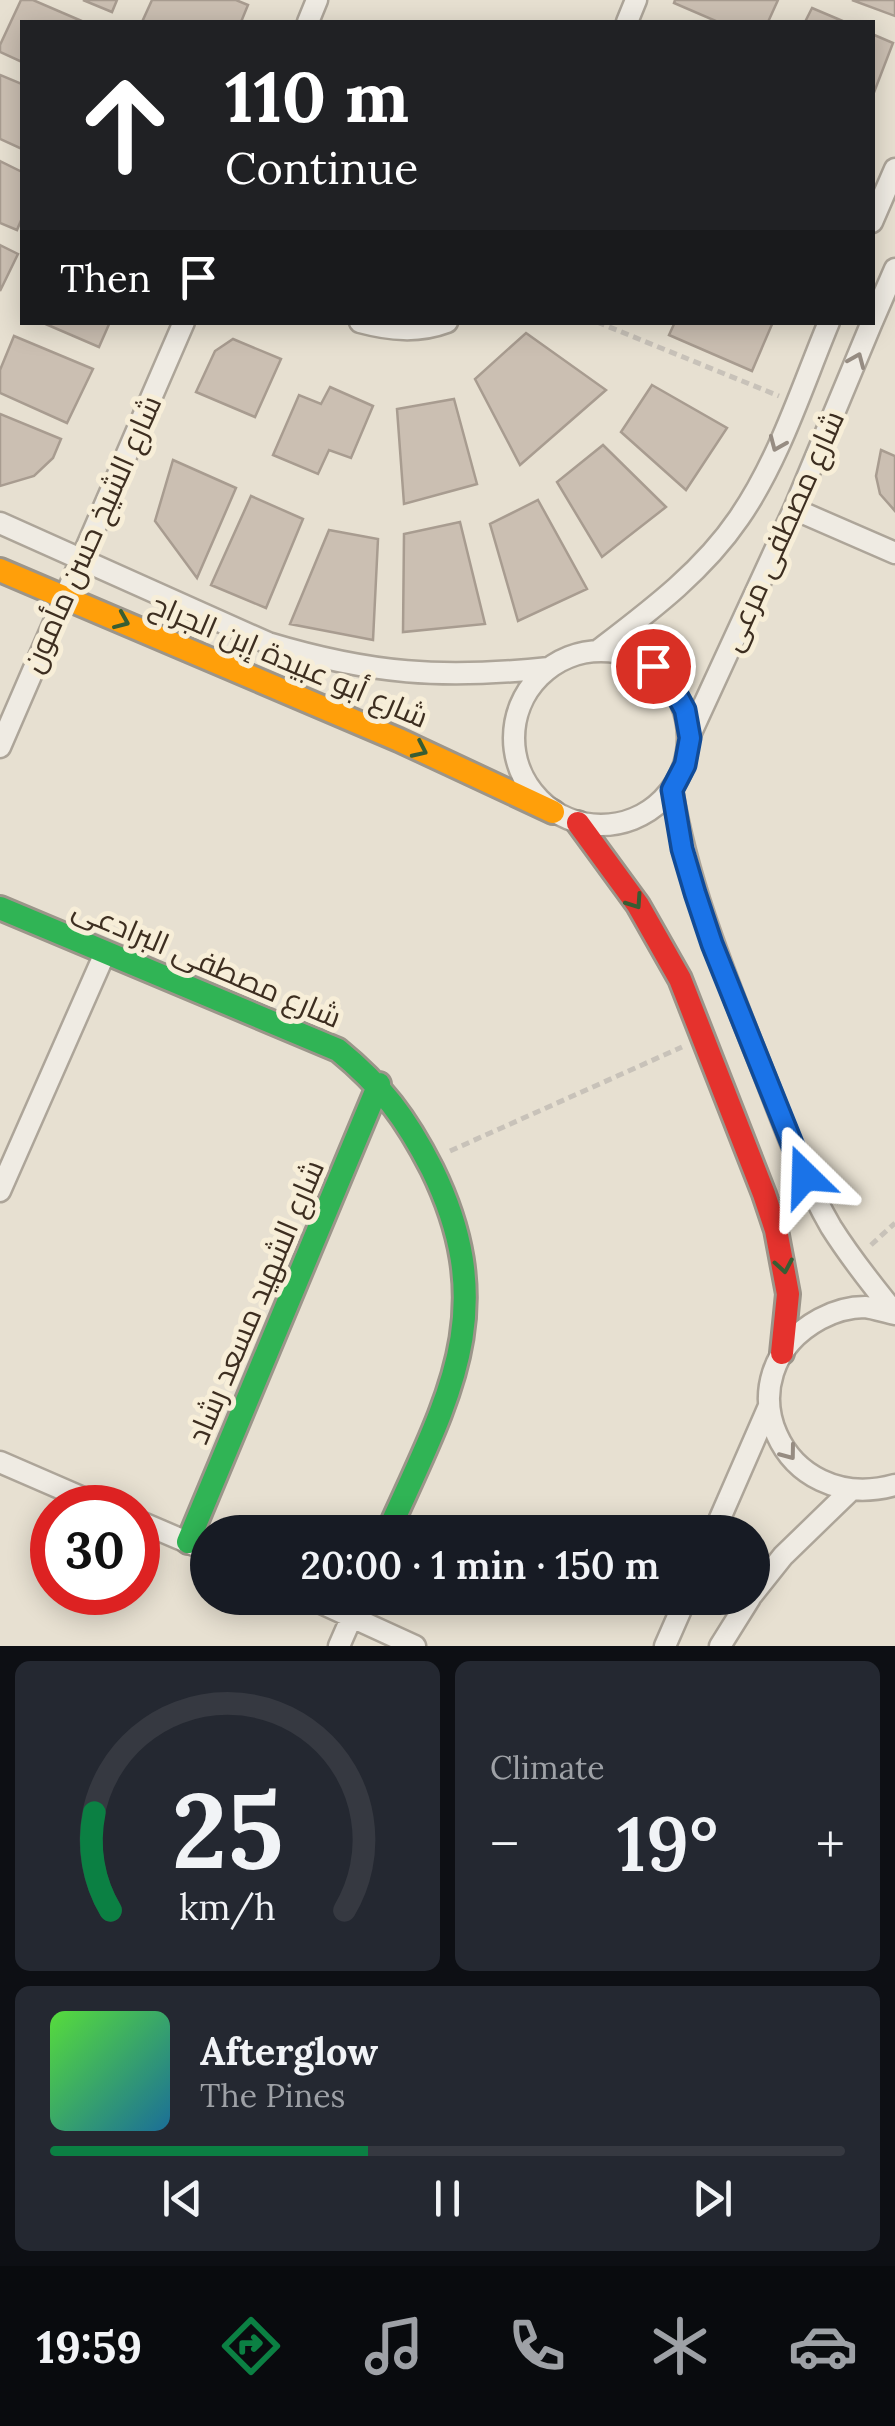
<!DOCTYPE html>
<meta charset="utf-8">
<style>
:root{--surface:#171b24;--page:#242831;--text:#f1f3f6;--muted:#9ea1a6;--line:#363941;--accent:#0b8043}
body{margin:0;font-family:Lora,Cairo,serif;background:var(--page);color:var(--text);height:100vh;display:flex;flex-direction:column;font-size:38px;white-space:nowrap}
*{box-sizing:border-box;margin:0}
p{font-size:32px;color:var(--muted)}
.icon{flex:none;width:55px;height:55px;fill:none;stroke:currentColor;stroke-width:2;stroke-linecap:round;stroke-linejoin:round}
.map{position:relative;height:1646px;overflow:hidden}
.details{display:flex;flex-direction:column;gap:15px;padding:15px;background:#0d0f14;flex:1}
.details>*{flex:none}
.top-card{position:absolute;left:20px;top:20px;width:855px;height:305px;border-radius:0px;box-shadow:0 5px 25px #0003;background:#202124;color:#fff;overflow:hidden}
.speed{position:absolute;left:30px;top:1485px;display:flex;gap:20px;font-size:50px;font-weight:700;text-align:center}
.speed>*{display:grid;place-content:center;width:130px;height:130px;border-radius:50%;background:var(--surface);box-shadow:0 5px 25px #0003;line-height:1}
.speed .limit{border:15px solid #d22;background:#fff;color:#111}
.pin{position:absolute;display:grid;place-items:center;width:85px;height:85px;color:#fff;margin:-42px;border:5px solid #fff;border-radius:50%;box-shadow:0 2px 10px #0007}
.me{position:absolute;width:110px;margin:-55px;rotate:338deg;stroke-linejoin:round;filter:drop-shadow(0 0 8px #0008)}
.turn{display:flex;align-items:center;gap:35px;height:210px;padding:0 40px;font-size:45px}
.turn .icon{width:130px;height:130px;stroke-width:2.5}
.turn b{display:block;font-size:70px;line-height:85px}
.then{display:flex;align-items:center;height:95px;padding:0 40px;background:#0003;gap:20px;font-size:38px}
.big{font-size:75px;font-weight:600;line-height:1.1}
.details .tile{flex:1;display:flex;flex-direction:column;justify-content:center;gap:15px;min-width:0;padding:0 35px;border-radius:15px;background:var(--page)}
.details .dial{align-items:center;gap:0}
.dial svg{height:260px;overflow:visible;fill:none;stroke:var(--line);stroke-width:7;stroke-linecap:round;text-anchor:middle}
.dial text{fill:var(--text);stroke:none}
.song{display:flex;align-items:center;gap:30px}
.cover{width:120px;height:120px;border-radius:15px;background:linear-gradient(135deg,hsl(110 70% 55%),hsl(200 70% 35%))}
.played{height:10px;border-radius:5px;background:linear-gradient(90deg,var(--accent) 40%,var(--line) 40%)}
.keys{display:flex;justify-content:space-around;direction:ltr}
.heat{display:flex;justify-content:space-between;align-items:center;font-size:55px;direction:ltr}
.details .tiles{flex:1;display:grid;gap:15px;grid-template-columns:1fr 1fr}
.tile:last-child{grid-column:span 2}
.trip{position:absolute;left:190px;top:1515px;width:580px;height:100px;border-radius:50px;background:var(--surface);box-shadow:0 5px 25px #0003;font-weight:600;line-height:100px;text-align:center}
.tab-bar{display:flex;height:160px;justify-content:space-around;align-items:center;background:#090b0e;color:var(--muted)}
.tab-bar .icon{width:70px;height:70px}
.tab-bar .active{color:var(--accent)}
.tab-bar b{font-size:45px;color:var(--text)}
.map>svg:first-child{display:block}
</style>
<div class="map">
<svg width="895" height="1646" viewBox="0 0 895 1646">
<rect width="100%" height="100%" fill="#e7e0d1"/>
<!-- building -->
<path fill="#cbbfb2" stroke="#a89c90" stroke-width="2.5" d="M21 0H33L84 22H22V62L0 52V45Z
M83 0H117L112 12Z
M152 0H236L248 5 241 22H142Z
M675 0H778L768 22H718L674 3Z
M852 0H895V16Z
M812 8 845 22H805Z
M872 34 893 43 873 95 872 94Z
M0 75 22 84V149L0 139Z
M0 161 22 172V218L17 230 0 223Z
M0 245 18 254 0 291Z
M41 322H110L99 347Z
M675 322H773L752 371 669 335Z
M526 333 606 390 520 465 475 379Z
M14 336 93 369 67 423 0 393V370Z
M233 339 281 359 255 417 196 392 215 351Z
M652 385 727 428 686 490 621 432Z
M330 387 373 406 351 458 329 450 318 474 273 455 299 395 321 404Z
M454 399 477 484 404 504 397 409Z
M0 414 61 439 53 458 34 476 0 486Z
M603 445 666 507 602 557 557 482Z
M881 450 895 456V511L880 494 876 476Z
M173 460 236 488 197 578 155 521Z
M251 496 303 519 266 608 211 585Z
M538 500 587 589 518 621 490 524Z
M460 522 485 624 403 632 404 534Z
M329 530 378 539 373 640 290 624Z"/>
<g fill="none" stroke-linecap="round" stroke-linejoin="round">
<defs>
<path id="street" d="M308 22 317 0
M627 22 636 0
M872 222 895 169
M360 322C390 330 418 333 447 322
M872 322 895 269
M794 509 895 553
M0 523 268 643C371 674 442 679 549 668
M600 649C651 610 703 571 739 518 779 460 802 387 829 322
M514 738a87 87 0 1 1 174 0a87 87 0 1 1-174 0Z
M689 737 794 509 872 322
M0 747 184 322
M672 790C687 879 719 960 752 1044 777 1105 798 1170 831 1227 850 1257 872 1285 895 1313
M0 1191 105 953
M895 1314C885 1312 874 1308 865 1307 850 1307 833 1312 820 1319 719 1374 781 1517 895 1485
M0 1462 106 1508
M138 1521 208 1551
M714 1532 769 1406
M752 1595 783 1556 850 1491
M310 1598 415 1646
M339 1646 360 1598
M665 1646 686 1598
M720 1646 750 1598"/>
<path id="fast" d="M0 908 338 1050C382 1086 406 1118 432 1169 502 1312 447 1400 388 1532
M188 1542 379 1084"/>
<path id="slow" d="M0 570 399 740 553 812"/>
<path id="jam" d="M578 823 638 905 680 979 764 1194 776 1230 788 1294 782 1353"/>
</defs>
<!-- street casing -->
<use href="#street" stroke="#ada599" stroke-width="25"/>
<!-- fast casing -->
<use href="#fast" stroke="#9c958a" stroke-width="28"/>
<!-- slow casing -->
<use href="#slow" stroke="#9c958a" stroke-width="28"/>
<!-- jam casing -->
<use href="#jam" stroke="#9c958a" stroke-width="28"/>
<!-- path -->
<path stroke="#c8c2b9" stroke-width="5" stroke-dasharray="8 5" stroke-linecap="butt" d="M597 322 779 396
M450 1151 682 1047
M871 1245 895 1223"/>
<!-- street -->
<use href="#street" stroke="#efebe3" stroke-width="20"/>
<!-- fast -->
<use href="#fast" stroke="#30b455" stroke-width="22"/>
<!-- slow -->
<use href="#slow" stroke="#ff9f0a" stroke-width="22"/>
<!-- jam -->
<use href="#jam" stroke="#e5322d" stroke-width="22"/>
</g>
<!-- one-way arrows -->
<defs><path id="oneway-chevron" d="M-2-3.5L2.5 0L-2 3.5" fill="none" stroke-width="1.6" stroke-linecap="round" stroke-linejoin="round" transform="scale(2.5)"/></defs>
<g stroke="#968c82">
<use href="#oneway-chevron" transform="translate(857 360) rotate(-67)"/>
<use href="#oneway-chevron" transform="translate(777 444) rotate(113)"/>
<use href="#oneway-chevron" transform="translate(789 1453) rotate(53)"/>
</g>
<g stroke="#385d33">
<use href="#oneway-chevron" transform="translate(122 621) rotate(23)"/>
<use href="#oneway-chevron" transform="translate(420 750) rotate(25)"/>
<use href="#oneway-chevron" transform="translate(635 902) rotate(56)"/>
<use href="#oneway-chevron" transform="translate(784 1266) rotate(80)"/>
</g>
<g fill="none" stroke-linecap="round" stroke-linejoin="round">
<defs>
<path id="route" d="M653 666 672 686 685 710 690 738 685 765 672 790 682 849 695 893 712 944 805 1176"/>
</defs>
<!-- route casing -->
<use href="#route" stroke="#114b97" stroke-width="25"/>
<!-- route -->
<use href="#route" stroke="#1a73e8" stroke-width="18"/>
</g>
<g text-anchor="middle" stroke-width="10" stroke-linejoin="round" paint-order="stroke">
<!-- street labels -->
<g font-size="30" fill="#3d2e20" stroke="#f7eed8">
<text transform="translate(783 531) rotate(-66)" y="10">شارع مصطفى مرعى</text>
<text transform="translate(92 534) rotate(-66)" y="10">شارع الشيخ حسن مأمون</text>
<text transform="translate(289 661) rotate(23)" y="10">شارع أبو عبيدة إبن الجراح</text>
<text transform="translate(207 963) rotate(23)" y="10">شارع مصطفى البرادعى</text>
<text transform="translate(256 1302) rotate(-67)" y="10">شارع الشهيد مسعد رشاد</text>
</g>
</g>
</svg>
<div class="speed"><div class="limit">30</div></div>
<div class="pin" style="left:653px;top:666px;background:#d93025"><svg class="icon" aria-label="arrive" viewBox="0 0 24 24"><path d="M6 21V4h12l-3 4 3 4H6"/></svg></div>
<svg class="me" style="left:805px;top:1176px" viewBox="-20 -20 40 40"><path d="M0-17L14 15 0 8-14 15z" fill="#1a73e8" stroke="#fff" stroke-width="4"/></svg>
<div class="trip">20:00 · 1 min · 150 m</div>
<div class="top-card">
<div class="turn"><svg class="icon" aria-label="ahead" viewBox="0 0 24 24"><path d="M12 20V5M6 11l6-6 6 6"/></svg><div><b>110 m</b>Continue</div></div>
<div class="then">Then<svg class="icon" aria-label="arrive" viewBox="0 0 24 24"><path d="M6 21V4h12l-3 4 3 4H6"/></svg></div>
</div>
</div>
<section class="details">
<div class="tiles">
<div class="tile dial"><svg viewBox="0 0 100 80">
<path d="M14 69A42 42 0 1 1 86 69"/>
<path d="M14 69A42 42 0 0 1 9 39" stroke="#0b8043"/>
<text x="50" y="56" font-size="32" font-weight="700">25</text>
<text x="50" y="72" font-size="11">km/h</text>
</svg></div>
<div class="tile"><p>Climate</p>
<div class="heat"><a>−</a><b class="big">19°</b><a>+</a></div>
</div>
<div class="tile">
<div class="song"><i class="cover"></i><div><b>Afterglow</b><p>The Pines</p></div></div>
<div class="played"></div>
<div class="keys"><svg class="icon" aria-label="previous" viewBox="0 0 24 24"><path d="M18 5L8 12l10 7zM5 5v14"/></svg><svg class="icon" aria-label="pause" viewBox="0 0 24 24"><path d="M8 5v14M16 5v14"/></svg><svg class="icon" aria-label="next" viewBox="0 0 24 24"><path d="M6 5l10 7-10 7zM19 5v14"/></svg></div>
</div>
</div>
</section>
<nav class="tab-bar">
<b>19:59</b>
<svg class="icon active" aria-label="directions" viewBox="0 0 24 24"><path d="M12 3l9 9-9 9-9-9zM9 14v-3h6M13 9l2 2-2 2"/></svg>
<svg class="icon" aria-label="music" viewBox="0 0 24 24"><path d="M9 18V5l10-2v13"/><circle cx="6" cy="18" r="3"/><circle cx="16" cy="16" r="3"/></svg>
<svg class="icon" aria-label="phone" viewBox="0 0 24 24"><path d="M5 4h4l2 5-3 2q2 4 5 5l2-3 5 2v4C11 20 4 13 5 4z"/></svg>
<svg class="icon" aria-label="climate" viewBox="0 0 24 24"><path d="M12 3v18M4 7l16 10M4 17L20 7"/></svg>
<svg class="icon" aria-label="car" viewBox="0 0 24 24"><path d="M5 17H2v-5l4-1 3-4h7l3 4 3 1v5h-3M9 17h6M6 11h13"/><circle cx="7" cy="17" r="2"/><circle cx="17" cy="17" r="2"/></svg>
</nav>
